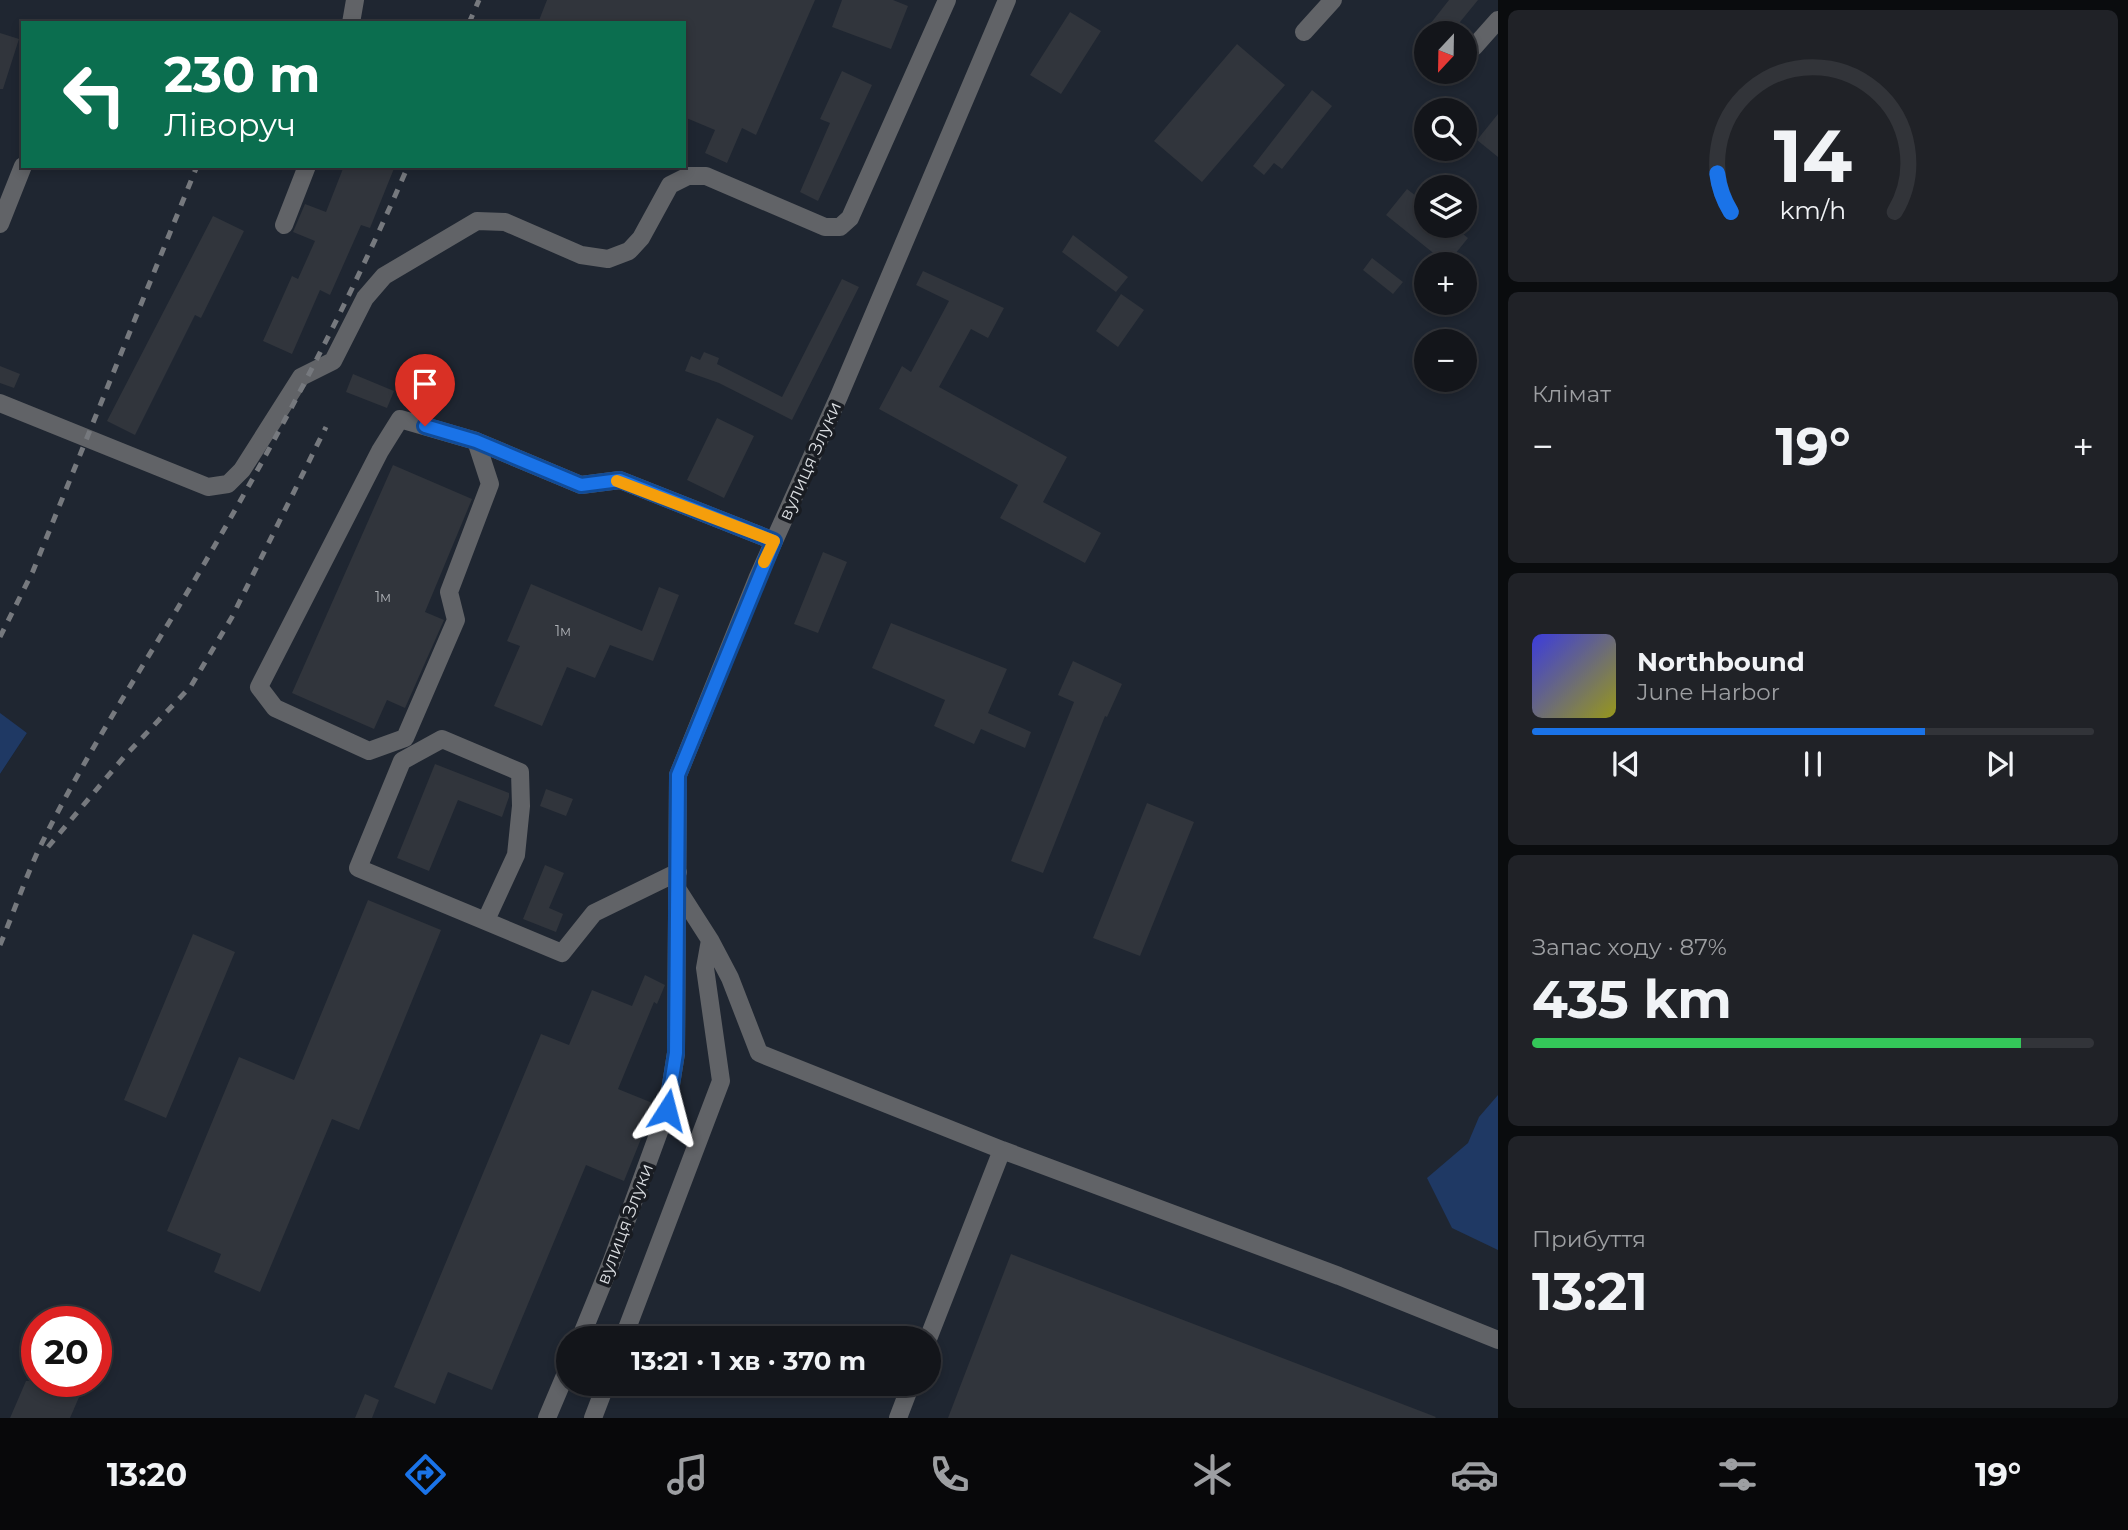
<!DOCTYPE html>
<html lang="uk">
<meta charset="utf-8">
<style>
:root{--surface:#13151a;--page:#202227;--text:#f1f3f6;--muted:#9d9fa2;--line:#323439;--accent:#1a73e8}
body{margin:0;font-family:Montserrat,sans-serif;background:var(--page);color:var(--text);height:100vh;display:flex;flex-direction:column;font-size:26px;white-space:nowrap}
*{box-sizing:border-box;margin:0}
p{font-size:23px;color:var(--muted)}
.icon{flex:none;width:38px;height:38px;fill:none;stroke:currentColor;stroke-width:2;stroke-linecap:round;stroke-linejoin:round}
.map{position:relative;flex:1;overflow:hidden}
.details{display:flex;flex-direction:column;gap:10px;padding:10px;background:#0a0c0e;width:630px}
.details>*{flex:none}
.hud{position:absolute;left:21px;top:21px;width:665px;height:147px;border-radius:0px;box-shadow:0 4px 10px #0003,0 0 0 2px var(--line);background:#0b6e4f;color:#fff;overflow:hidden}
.needle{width:46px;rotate:202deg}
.tools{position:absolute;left:1414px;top:21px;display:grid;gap:14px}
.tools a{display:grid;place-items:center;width:63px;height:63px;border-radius:50%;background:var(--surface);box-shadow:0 4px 10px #0003,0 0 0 2px var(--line);font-size:35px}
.speed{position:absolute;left:21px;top:1306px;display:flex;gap:14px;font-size:35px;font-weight:700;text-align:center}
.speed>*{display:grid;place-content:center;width:91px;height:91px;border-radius:50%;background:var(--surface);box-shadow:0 4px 10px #0003,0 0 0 2px var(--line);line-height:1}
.speed .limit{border:10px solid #d22;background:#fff;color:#111}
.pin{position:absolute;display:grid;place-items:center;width:60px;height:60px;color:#fff;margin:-72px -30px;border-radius:50% 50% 50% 0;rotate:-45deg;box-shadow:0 0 7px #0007}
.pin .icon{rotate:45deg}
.me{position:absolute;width:77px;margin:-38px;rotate:9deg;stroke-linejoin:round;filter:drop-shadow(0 0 5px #0008)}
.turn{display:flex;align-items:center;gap:24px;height:147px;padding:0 28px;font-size:32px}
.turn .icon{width:91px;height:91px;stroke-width:2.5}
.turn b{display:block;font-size:49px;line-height:60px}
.big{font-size:52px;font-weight:700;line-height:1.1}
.details .card{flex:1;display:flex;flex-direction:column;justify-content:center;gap:10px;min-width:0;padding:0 24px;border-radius:10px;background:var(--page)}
.details .dial{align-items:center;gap:0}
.dial svg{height:182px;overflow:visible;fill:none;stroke:var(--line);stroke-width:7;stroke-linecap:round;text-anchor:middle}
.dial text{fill:var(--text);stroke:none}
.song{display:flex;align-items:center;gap:21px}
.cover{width:84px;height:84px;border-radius:10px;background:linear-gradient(135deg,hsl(240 70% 55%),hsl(60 70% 35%))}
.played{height:7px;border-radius:4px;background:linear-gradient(90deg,var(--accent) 70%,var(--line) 70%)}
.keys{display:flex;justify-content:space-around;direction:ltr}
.heat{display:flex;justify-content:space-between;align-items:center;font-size:38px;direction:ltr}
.charge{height:10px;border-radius:5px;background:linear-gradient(90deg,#34c759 87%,var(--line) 0)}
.trip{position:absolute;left:556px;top:1326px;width:385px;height:70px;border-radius:35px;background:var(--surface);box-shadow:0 4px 10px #0003,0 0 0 2px var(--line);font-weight:700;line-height:70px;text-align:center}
.dock{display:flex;height:112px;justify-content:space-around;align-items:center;background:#08080a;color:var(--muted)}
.dock .icon{width:49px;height:49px}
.dock .selected{color:var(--accent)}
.dock b{font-size:32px;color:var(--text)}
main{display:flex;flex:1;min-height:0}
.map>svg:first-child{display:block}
</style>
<main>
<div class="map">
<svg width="1498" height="1418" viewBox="0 0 1498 1418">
<rect width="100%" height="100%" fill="#191c22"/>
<!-- built -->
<path fill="#1f2631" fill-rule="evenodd" d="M0 0H1498V1418H0V774L27 733 0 716ZM23 23H684V166H23ZM1426 33H1465V72H1426ZM1426 110H1465V149H1426ZM1426 187H1465V226H1426ZM1426 264H1465V303H1426ZM1426 341H1465V380H1426ZM37 1321H96V1381H37ZM569 1339H929V1384H569Z"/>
<!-- green -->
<path fill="#1f3964" d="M0 713 27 733 0 774Z
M1498 1095V1250L1452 1228 1427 1178 1468 1143 1479 1117Z"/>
<!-- building -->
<path fill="#31353c" d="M547 0H815L756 135 742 128 727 163 705 153 715 130 684 117V23H538Z
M842 0H893L908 6 891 49 832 27Z
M1449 0H1478L1451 33H1423Z
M1070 12 1101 31 1061 94 1030 75Z
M0 33 19 39 3 89H0Z
M1237 44 1285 85 1202 182 1154 141Z
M842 71 872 85 818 201 800 192 830 123 820 119Z
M1312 90 1332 106 1282 169 1274 163 1264 175 1253 166Z
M1498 114V157L1477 140Z
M344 166H395L370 228 361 225 330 295 320 290 292 354 263 341 292 276 298 279 315 241 293 232 305 204 326 212Z
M1407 189 1426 204V226H1453L1468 238 1447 264 1386 215Z
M213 216 244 231 201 318 195 315 135 435 107 421Z
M1073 235 1128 277 1116 292 1062 252Z
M1372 258 1403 282 1393 294 1363 270Z
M923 271 1004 308 988 338 971 329 939 387 1067 457 1043 502 1101 533 1085 563 1000 518 1018 485 879 409 902 366 911 372 949 301 916 285Z
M842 279 859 287 792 420 719 383 685 371 691 356 700 360 704 352 719 358 717 364 782 397Z
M1121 294 1144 310 1118 347 1096 331Z
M0 366 20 374 14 388 0 383Z
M353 374 394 391 387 408 346 392Z
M717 418 754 436 724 498 687 480Z
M393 465 472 499 425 612 444 620 405 708 387 700 374 729 292 693Z
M823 552 847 562 818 633 794 624Z
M531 584 642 631 659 587 679 595 653 661 610 645 595 678 567 667 542 726 494 706 520 646 507 641Z
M891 623 1007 669 988 713 1031 732 1025 748 981 729 974 744 934 726 945 700 872 668Z
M1073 661 1122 684 1107 717 1105 716 1043 873 1011 861 1074 702 1058 695Z
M435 764 509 793V797L502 817 458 800 429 871 397 858Z
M546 789 573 799 566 816 540 806Z
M1147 803 1194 822 1140 956 1093 938Z
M545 865 564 873 549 908 563 914 556 932 523 919Z
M368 900 441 930 359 1130 332 1119 260 1292 214 1272 221 1254 167 1231 239 1057 294 1080Z
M193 934 235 952 166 1118 124 1100Z
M645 975 665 985 657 1004 654 1002 618 1089 655 1104 624 1181 586 1165 492 1390 448 1372 435 1404 394 1387 541 1034 569 1045 592 990 632 1006Z
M1011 1254 1436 1417 1435 1418H948Z
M26 1381H86L70 1418H10Z
M365 1394 379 1400 372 1418H355Z"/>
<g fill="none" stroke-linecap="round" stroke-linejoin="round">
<!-- minor -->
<path stroke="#616367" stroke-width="18" d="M351 23 355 0
M1304 32 1333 0
M1474 47 1498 20
M0 224 23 166
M284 225 307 166
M0 403 208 487 228 484 242 470 301 377 333 361 365 298 384 276 477 221 505 222 581 255 608 259 629 251 641 238 670 185 688 176H706L825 227H840L850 218 947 0
M476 441 490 484 449 592 456 620 405 738 369 751 275 708 259 687 380 451 400 419 476 441 581 485 620 480 774 541
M486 920 516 855 521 806 520 772 442 739 402 761 358 868 562 953 594 913 678 872
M710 940 730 978 759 1053 1002 1150
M580 1339 611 1263 667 1110 676 1053 678 775 757 579 839 396 1007 0
M623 1339 721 1081 705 968 710 940 678 890
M928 1339 1002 1150 1339 1276 1498 1340
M547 1418 569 1366
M593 1418 606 1384
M898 1418 911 1384"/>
<!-- rail -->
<path stroke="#76797e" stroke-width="5" stroke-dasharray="9 9" stroke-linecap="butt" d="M469 23 479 0
M0 637 33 571 197 166
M48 847 124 757 191 686 232 617 326 427
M0 945C13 914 24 882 38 851 84 756 143 667 197 576 275 443 347 308 408 166"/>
</g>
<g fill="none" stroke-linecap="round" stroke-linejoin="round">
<defs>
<path id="route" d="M425 426 476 441 581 485 620 480 774 541 678 775 676 1053 667 1110"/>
</defs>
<!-- route casing -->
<use href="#route" stroke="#114b97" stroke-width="18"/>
<!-- route -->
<use href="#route" stroke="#1a73e8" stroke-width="12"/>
<!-- slow -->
<path stroke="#f59e0b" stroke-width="12" d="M617 481 774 541 764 562"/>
</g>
<g text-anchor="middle" stroke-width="7" stroke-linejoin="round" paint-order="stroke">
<!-- number labels -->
<g font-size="14" fill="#afb2b7">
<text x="383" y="602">1м</text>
<text x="563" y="636">1м</text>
</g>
<!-- street labels -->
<g font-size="18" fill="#d9dce0" stroke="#191c22">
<text transform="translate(810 461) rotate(-66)" y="6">вулиця Злуки</text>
<text transform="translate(625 1224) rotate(-69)" y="6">вулиця Злуки</text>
</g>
</g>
</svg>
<div class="tools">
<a><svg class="needle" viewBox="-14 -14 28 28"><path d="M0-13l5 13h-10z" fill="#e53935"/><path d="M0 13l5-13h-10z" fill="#9d9fa2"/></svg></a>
<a><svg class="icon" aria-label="search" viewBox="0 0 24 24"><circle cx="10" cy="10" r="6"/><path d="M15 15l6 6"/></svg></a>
<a><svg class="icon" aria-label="layers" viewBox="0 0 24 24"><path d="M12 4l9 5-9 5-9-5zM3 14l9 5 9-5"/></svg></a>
<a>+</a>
<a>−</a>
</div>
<div class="speed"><div class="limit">20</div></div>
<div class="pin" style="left:425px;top:426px;background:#d93025"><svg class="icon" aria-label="arrive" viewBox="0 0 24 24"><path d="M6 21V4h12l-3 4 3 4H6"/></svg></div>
<svg class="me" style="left:667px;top:1110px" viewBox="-20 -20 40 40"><path d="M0-17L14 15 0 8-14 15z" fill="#1a73e8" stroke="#fff" stroke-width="4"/></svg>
<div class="trip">13:21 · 1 хв · 370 m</div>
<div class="hud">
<div class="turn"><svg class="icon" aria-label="left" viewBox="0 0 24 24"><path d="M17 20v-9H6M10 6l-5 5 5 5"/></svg><div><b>230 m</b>Ліворуч</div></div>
</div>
</div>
<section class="details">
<div class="card dial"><svg viewBox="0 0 100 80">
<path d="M14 69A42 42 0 1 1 86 69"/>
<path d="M14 69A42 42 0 0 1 8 52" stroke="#1a73e8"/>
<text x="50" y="56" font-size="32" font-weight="700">14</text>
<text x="50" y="72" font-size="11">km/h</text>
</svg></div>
<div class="card"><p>Клімат</p>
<div class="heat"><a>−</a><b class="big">19°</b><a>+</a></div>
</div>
<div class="card">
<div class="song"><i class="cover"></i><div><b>Northbound</b><p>June Harbor</p></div></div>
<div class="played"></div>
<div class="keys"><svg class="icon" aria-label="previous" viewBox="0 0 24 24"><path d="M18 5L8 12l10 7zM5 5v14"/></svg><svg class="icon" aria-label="pause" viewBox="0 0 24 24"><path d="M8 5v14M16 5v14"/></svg><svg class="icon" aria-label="next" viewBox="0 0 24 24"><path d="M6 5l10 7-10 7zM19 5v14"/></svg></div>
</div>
<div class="card"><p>Запас ходу · 87%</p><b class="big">435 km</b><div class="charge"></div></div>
<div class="card"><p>Прибуття</p><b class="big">13:21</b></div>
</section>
</main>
<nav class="dock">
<b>13:20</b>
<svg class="icon selected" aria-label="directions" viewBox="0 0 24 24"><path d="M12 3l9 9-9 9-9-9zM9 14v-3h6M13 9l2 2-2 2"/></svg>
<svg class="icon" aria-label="music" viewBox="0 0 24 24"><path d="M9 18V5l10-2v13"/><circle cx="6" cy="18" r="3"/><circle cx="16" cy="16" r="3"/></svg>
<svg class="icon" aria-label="phone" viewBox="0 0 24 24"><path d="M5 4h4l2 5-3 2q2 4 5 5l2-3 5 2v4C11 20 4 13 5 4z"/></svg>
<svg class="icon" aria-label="climate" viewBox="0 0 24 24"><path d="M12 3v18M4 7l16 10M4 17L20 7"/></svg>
<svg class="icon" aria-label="car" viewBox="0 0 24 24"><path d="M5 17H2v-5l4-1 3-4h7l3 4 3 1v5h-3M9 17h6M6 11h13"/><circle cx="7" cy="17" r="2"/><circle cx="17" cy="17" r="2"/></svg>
<svg class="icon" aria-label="filters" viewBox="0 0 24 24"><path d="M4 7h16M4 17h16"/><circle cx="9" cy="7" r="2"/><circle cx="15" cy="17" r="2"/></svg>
<b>19°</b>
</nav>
